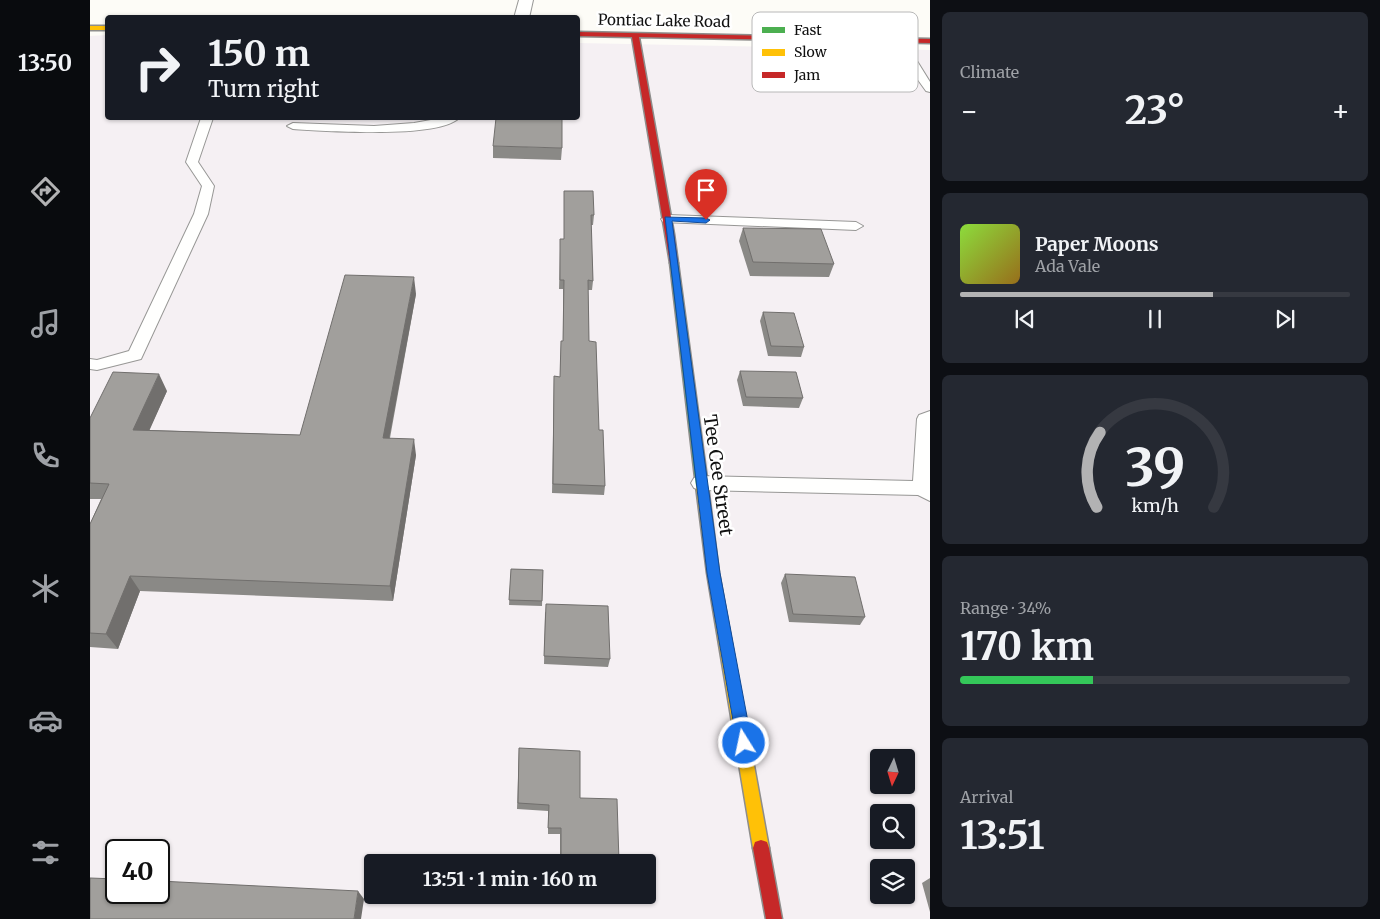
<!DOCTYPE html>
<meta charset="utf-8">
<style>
:root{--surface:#171b24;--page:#242831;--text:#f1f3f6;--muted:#9ea1a6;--line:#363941;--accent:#b2b2b3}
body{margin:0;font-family:Merriweather,serif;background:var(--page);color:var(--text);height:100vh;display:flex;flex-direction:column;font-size:19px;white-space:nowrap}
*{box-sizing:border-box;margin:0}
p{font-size:16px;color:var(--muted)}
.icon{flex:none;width:28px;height:28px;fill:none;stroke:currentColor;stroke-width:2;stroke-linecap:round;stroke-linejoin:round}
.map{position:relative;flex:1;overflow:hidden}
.side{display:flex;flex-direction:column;gap:12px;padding:12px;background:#0d0f14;width:450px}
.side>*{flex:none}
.top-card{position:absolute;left:15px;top:15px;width:475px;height:105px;border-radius:5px;box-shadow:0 1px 4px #0004;background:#171b24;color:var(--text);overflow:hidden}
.needle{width:32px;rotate:184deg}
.controls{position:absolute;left:780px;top:749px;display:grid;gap:10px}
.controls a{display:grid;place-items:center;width:45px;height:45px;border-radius:5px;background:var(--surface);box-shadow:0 1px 4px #0004;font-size:25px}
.speed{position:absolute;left:15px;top:839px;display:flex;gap:10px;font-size:25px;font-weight:700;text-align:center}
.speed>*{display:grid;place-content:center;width:65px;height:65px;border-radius:50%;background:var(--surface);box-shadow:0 1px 4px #0004;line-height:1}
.speed .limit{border:2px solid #111;border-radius:8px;background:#fff;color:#111}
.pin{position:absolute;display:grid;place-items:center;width:42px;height:42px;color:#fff;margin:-51px -21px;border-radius:50% 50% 50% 0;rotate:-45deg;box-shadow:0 0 5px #0007}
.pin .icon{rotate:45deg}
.me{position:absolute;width:55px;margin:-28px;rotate:350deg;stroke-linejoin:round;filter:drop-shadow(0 0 4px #0008)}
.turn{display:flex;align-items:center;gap:18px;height:105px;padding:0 20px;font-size:22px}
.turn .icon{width:65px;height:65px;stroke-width:2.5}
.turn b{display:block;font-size:35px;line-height:42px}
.big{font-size:38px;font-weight:700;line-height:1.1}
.side .card{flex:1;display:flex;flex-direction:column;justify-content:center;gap:8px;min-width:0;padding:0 18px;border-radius:8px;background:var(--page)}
.side .dial{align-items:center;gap:0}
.dial svg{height:130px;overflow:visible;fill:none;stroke:var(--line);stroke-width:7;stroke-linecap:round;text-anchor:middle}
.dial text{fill:var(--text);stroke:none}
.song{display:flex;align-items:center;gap:15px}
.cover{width:60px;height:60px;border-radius:8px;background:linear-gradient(135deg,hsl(90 70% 55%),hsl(40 70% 35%))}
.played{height:5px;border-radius:2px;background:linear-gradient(90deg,var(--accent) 65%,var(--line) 65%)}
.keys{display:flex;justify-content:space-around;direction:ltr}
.heat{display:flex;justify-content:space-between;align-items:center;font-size:28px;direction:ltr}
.charge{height:8px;border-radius:4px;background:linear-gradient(90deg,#34c759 34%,var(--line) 0)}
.trip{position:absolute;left:274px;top:854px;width:292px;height:50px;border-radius:5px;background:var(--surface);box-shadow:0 1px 4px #0004;font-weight:700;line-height:50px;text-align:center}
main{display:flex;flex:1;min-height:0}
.menu{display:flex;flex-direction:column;width:90px;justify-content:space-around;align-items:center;background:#090b0e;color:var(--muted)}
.menu .icon{width:35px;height:35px}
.menu .selected{color:var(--accent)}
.menu b{font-size:22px;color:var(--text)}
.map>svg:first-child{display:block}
</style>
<main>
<nav class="menu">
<b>13:50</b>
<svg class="icon selected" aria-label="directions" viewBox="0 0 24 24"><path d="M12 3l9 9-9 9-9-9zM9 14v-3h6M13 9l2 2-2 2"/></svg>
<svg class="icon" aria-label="music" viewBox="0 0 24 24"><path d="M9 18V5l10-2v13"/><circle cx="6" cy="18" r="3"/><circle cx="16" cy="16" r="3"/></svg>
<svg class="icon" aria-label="phone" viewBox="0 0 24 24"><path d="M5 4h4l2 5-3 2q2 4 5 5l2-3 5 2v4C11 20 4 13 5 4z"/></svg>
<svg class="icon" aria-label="climate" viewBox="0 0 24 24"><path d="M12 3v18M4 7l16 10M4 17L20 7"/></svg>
<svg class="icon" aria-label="car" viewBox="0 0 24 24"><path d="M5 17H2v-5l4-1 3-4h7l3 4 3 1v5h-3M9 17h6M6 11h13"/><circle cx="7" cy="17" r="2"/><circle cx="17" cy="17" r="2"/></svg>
<svg class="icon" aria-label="filters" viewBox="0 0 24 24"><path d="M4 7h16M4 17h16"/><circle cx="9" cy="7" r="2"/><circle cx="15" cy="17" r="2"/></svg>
</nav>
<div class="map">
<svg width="840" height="919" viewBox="0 0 840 919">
<rect width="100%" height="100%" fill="#fdfcf7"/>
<!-- industrial -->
<path fill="#f5f0f3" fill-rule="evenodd" d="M17 35 18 118H488V43L840 50V919H0V36ZM789 758H816V785H789ZM789 812H816V840H789ZM26 850H69V892H26ZM282 862H558V895H282ZM789 868H816V895H789Z"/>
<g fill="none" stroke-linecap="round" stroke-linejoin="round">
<defs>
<path id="lane" d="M805 38 814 40 840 82V92L836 91 818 66 804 40Z
M111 118H123L108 162 124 186 118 214 51 359 7 370 0 369V359L7 360 39 351 104 214 112 186 96 162Z
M352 118H369C348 139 234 131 203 129L197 126 203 123 284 126 324 123Z
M578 215 766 222 773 226 766 230 573 222 571 219Z
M840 411V501L828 495 610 490 604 488 601 483 604 478 610 476 823 481 827 419 829 415Z"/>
<path id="street" d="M429 0H443L439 18H424Z"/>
<path id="fast" d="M584 260 588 263 618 486 616 489H608L606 486 580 263Z"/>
<path id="slow" d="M0 26H18V30H0Z
M612 481 616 483 618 486 629 573 679 848 677 854 671 856 665 854 663 848 617 573 606 486 608 483Z"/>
<path id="jam" d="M488 32 840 39V43L549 37 584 234 588 263 584 266 580 263 542 37 488 36Z
M671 840 677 842 679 848 692 919H676L663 848 665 842Z"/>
</defs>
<!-- lane casing -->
<use href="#lane" stroke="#979795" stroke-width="2"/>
<!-- street casing -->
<use href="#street" stroke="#979795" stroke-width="2"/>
<!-- fast casing -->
<use href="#fast" stroke="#8e8d8b" stroke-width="3"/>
<!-- slow casing -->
<use href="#slow" stroke="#8e8d8b" stroke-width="3"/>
<!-- jam casing -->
<use href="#jam" stroke="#8e8d8b" stroke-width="3"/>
<!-- path -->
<path stroke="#b9b9b8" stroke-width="2" stroke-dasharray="3 1" stroke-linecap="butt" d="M31 17 72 18"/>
<!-- lane -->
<use href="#lane" fill="#fffffe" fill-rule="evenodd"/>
<!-- street -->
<use href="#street" fill="#fffffe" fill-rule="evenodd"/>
<!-- fast -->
<use href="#fast" fill="#4caf50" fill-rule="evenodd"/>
<!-- slow -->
<use href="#slow" fill="#ffc107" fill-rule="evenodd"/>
<!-- jam -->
<use href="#jam" fill="#c62828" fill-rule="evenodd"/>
</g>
<!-- wall -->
<path fill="#8a8986" d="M403 146 472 148 471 160 403 158Z
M474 191 504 215 503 225H501L503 281 502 290H498L499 341 515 486 514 495 462 493 464 376 470 377 471 341H473V289H469L470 249V239H474Z
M653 228 744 264 739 277 660 276 649 241Z
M326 294 300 438 326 455 303 601 50 591 28 649 0 647V524L11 499H0V418L77 391 59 430 210 435Z
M673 312 714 347 711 357 678 356 670 321Z
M650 371 713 398 709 408 653 406 647 380Z
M421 569 453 570 452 606 419 605Z
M695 574 775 617 770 625 699 622 691 583Z
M455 612 520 659 518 667 454 664Z
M429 748 490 798 529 862H470V834H458V811L427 809Z
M840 878V912L832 883Z"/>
<!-- shaded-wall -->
<path fill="#716f6d" d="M324 277 326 294 296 455 293 438Z
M69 374 77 391 52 447 43 430Z
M324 439 326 455 303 601 300 586Z
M40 576 50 591 28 649 16 634Z
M268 891 274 899 271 919H264Z"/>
<!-- building -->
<path fill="#a19f9c" stroke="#716f6d" d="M406 118H472V148L403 146Z
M474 191H503L504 215H501L503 281 498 280 499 341 506 342 509 430H513L515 486 463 484 464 376 470 377 471 341H473L474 280H470V239H474Z
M653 228 731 229 744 264 663 262Z
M255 275 324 277 293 438 324 439 300 586 40 576 16 634 0 633V524L19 484 0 483V418L23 372 69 374 43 430 210 435Z
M673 312 704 313 714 347 681 346Z
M650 371 706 372 713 398 656 397Z
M421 569 453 570 452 601 419 600Z
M695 574 765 577 775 617 703 614Z
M456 604 518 606 520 659 454 656Z
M429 748 490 751V798L527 799 529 862H471V828H458L459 805 428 803Z
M0 878 26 879V892H69V881L268 891 264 919H0Z"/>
<!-- route -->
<path fill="#1a73e8" stroke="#114b97" d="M575 217 616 218 620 220 616 223 582 221 630 573 662 743 660 748 654 750 649 748 647 743 617 573Z"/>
<g text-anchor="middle" stroke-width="5" stroke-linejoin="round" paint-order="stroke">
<!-- far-street labels -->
<g font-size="15" fill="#111" stroke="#fff">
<text transform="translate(574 21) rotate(1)" y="5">Pontiac Lake Road</text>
</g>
<!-- street labels -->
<g font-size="18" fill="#111" stroke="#fff">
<text transform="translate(628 475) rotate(82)" y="6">Tee Cee Street</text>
</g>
</g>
<!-- legend -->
<rect x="662" y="12" width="166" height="80" rx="8" fill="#fff" stroke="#b8b8b8" stroke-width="1"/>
<rect x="672" y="27" width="23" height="6" fill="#4caf50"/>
<rect x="672" y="49" width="23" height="7" fill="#ffc107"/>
<rect x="672" y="72" width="23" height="6" fill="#c62828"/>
<g font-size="14" fill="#111">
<text x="704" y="35">Fast</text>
<text x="704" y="57">Slow</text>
<text x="704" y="80">Jam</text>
</g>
</svg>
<div class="controls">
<a><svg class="needle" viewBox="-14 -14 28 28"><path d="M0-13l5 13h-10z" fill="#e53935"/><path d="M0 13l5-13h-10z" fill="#9ea1a6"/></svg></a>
<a><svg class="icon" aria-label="search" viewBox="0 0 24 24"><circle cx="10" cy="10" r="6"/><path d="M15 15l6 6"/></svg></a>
<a><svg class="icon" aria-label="layers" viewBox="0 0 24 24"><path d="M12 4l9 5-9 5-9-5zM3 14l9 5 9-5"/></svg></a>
</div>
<div class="speed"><div class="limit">40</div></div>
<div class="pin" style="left:616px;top:220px;background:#d93025"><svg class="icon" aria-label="arrive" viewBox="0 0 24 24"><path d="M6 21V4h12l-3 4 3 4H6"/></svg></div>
<svg class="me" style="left:654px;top:743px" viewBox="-20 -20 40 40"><circle r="17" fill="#1a73e8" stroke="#fff" stroke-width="3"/><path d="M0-11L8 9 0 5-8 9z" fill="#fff"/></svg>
<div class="trip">13:51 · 1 min · 160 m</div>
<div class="top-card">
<div class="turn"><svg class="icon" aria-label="right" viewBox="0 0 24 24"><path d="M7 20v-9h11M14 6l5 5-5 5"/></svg><div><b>150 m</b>Turn right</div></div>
</div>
</div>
<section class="side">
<div class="card"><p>Climate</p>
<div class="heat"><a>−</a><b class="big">23°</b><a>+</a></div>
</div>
<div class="card">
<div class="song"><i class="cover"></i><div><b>Paper Moons</b><p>Ada Vale</p></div></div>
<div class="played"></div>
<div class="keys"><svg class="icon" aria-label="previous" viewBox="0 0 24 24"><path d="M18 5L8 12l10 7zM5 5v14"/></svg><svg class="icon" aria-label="pause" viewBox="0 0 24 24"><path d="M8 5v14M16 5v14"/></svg><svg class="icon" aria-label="next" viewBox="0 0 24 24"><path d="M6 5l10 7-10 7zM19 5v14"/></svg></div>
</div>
<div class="card dial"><svg viewBox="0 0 100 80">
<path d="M14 69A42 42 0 1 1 86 69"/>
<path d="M14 69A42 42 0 0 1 16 23" stroke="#b2b2b3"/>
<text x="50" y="56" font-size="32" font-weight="700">39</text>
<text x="50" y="72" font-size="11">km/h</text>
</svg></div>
<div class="card"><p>Range · 34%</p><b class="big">170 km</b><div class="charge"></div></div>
<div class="card"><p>Arrival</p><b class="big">13:51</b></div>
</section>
</main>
